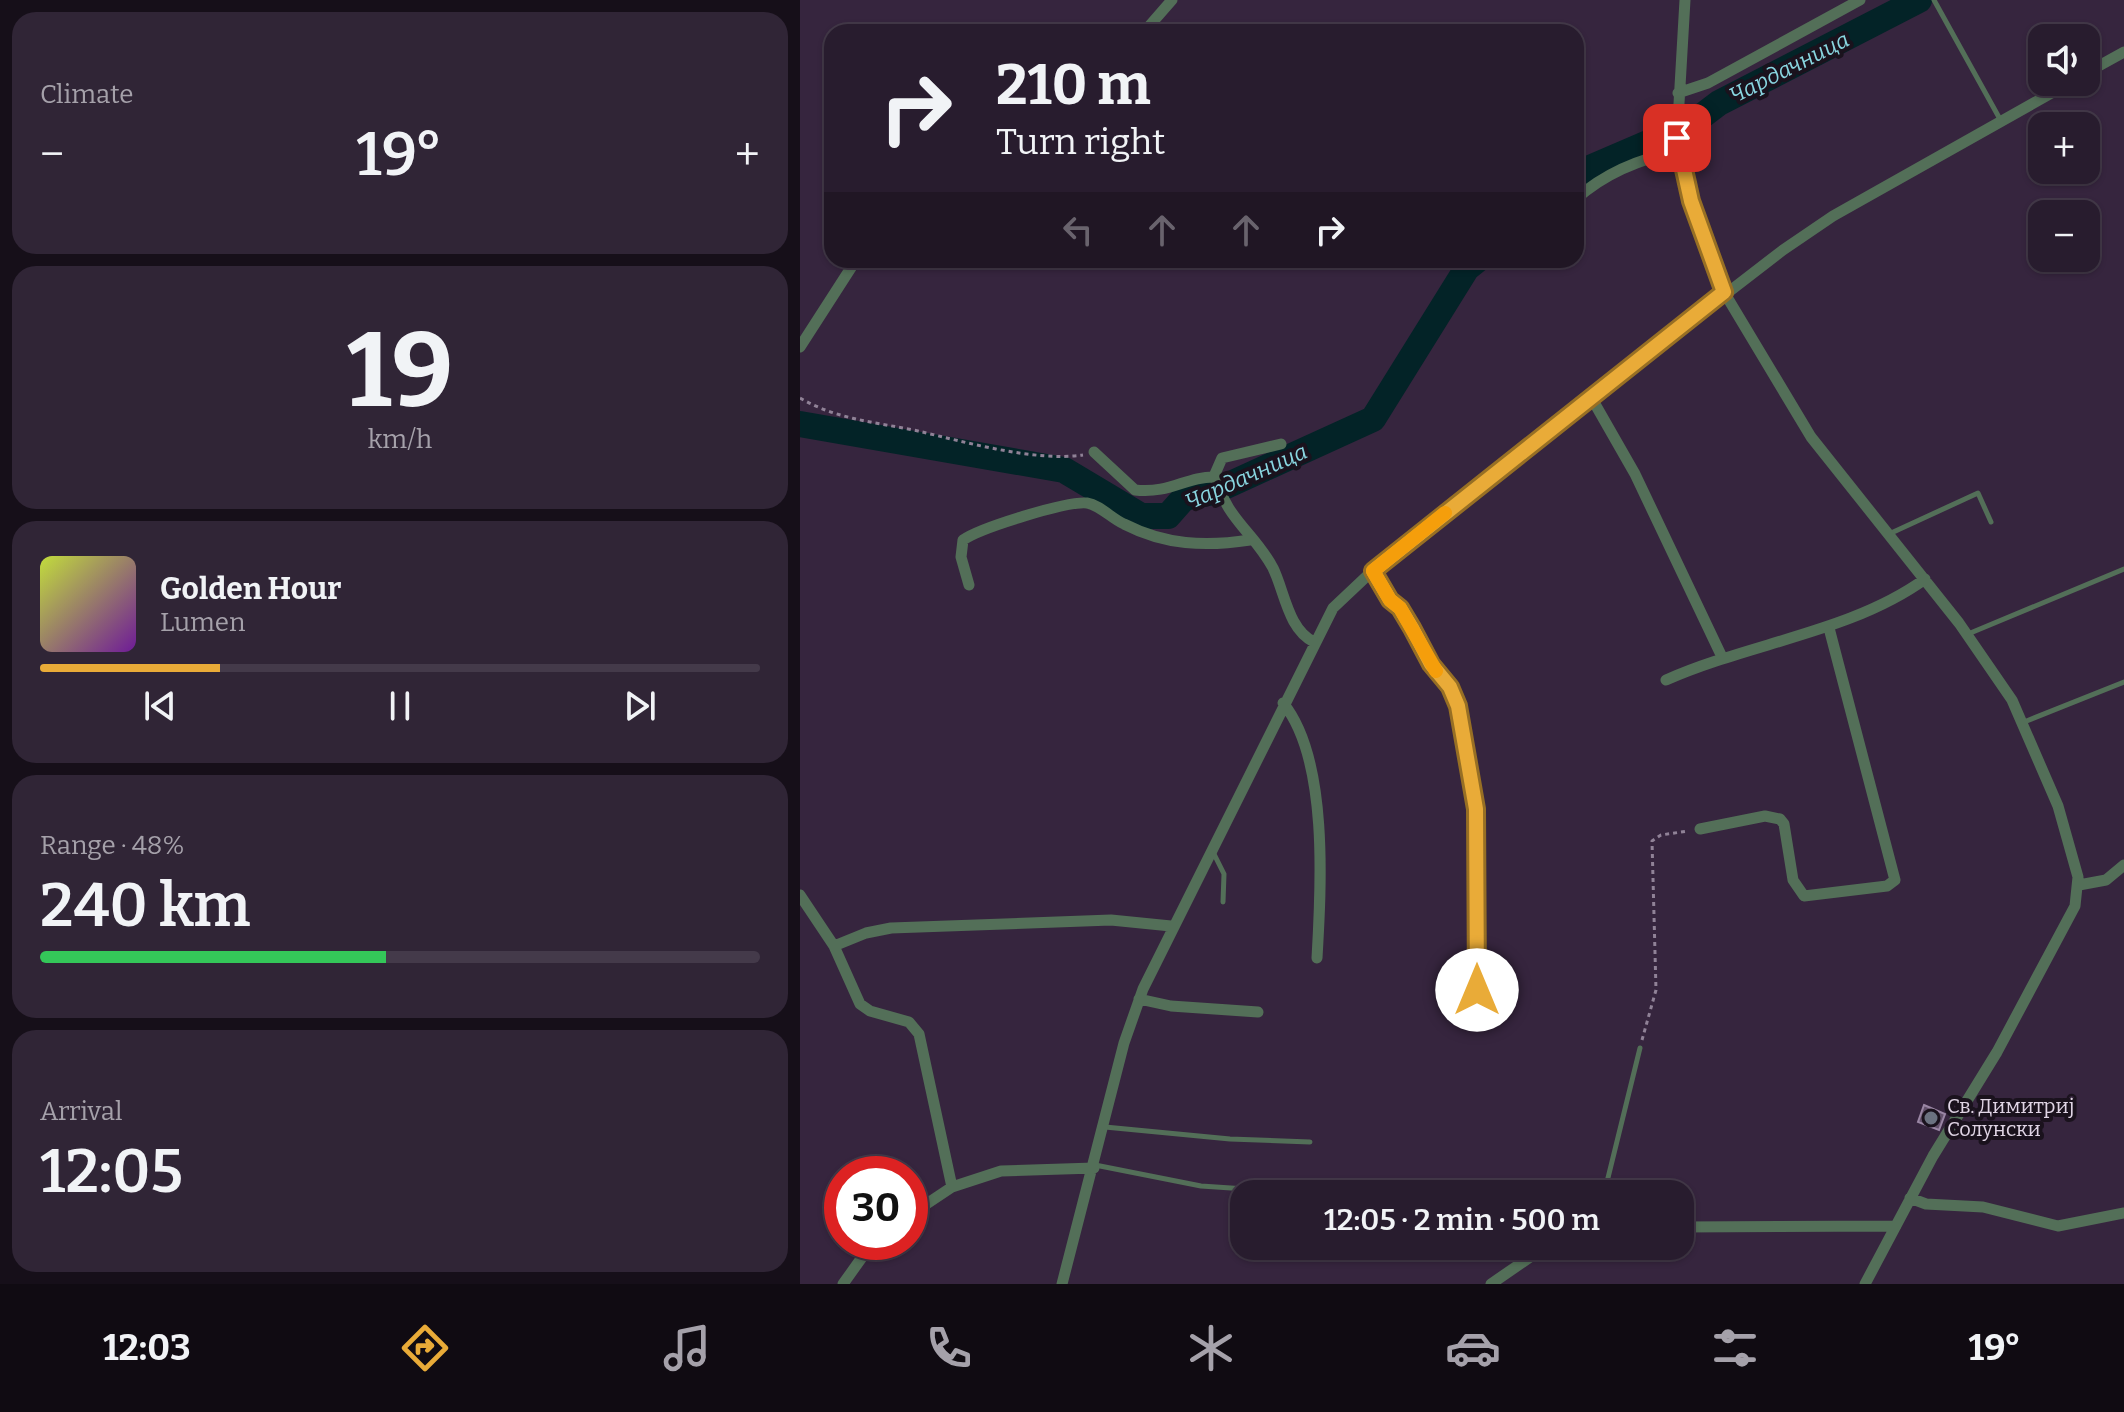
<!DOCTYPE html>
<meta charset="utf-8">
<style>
:root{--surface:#281c2e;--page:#302536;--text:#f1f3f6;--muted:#a5a1aa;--line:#443a4a;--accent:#e9ab38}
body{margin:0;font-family:Bitter,serif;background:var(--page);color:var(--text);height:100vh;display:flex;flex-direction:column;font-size:30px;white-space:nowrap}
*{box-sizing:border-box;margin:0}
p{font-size:26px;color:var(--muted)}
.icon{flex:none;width:44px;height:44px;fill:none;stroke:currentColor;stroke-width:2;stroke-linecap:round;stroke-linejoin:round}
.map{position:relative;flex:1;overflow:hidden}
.details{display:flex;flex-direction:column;gap:12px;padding:12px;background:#160f19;width:800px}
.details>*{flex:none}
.top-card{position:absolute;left:24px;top:24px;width:760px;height:244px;border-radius:24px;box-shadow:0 2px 6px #0004,0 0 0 2px var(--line);background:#281c2e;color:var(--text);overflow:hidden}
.fabs{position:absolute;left:1228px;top:24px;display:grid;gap:16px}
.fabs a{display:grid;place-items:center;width:72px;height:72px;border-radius:16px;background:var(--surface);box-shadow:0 2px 6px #0004,0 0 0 2px var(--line);font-size:40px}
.speed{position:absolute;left:24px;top:1156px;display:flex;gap:16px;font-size:40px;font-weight:700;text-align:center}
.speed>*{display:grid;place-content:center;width:104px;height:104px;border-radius:50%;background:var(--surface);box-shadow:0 2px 6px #0004,0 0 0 2px var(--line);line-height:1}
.speed .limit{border:12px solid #d22;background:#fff;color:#111}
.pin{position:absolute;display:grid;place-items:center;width:68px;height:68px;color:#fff;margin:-34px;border-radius:16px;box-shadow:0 4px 12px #0006}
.me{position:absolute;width:88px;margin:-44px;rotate:0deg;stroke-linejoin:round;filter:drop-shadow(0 0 6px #0008)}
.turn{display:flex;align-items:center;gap:28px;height:168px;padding:0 40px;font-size:36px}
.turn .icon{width:104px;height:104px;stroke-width:2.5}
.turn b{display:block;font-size:56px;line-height:68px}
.lanes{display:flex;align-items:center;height:76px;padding:0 40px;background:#0003;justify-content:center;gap:40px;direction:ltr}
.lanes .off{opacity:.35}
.big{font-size:60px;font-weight:600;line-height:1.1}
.details .widget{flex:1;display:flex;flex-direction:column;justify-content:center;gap:12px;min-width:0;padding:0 28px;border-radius:24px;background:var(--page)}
.details .dial{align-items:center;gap:0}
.dial b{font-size:104px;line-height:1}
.song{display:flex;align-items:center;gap:24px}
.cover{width:96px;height:96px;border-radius:12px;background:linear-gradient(135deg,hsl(70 70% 55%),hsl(280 70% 35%))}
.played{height:8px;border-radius:4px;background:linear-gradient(90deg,var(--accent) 25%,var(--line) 25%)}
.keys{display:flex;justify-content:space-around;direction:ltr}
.heat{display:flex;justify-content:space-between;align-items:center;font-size:44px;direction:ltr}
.charge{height:12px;border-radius:6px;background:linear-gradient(90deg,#34c759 48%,var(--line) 0)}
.trip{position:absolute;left:430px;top:1180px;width:464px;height:80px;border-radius:24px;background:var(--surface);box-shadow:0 2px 6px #0004,0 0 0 2px var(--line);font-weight:600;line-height:80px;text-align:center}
.dock{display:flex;height:128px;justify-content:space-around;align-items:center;background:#100b12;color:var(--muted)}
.dock .icon{width:56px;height:56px}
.dock .current{color:var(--accent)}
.dock b{font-size:36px;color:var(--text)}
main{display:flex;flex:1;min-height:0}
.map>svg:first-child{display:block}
</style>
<main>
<section class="details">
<div class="widget"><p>Climate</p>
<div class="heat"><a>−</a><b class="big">19°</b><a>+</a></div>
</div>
<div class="widget dial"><b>19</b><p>km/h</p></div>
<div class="widget">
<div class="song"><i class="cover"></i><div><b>Golden Hour</b><p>Lumen</p></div></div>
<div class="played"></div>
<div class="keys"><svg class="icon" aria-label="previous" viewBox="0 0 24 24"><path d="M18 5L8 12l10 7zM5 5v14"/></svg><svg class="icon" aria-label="pause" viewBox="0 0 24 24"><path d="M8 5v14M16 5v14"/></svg><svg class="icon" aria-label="next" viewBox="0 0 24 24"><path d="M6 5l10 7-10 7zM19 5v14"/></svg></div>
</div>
<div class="widget"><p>Range · 48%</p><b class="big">240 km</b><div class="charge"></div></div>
<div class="widget"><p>Arrival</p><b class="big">12:05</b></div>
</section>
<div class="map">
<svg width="1324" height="1284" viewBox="0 0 1324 1284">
<rect width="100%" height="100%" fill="#36253e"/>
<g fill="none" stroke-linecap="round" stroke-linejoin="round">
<!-- river -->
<path stroke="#032327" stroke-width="26" d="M776 181 790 168 890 125 919 103 1119 0
M0 424 264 470 341 516H368L384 498 413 492 573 419 667 268 677 260"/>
</g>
<!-- building -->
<path fill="#63516b" stroke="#9a86a4" stroke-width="2" d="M1124 1105 1145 1114 1139 1130 1118 1122Z"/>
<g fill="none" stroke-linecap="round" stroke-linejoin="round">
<!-- path -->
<path stroke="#908297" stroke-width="3" stroke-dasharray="4 4" stroke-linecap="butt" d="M0 398C38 420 76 422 118 431 165 442 235 462 283 455
M842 1040 856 990 852 841 861 835 888 831"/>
<!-- service -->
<path stroke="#536f58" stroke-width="5" d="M1134 0 1201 121
M1089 534 1178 493 1191 522
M1168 634 1324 569
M1224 722 1324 682
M412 850 424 874 423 902
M305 1127 430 1139 510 1142
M295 1165 401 1186 523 1194
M804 1194 840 1048"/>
<!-- minor -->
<path stroke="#536f58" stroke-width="11" d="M885 0 877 138 896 217 924 292 1011 437 1159 623 1212 700 1258 806 1278 877 1275 906 1197 1052 1133 1156 1065 1284
M344 32 372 0
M1286 73 1324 52
M878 93 908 83 1060 0
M776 199C805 173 842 158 880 151
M0 347 56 260
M791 397 835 474 922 657
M481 444 422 458 415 474C425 519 454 532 473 568 485 593 488 629 514 642
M294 452 335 490C371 494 386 476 416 477
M573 571 612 628 631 664 650 687 658 706 676 809 677 990
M169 585 161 557 163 540C180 528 266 501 287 503 300 505 312 519 324 524 365 545 405 547 450 540
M866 680C949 643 1052 632 1125 579
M483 703C529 759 521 889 517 958
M900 829 965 816 980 819 984 824 993 880 1004 896 1087 886 1095 880 1029 628
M1279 885 1306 880 1324 865
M0 895 34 946 60 1004 70 1011 109 1022 119 1034 152 1187
M34 946 66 933 91 928 311 920 371 926
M339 999 371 1006 458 1012
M1110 1198 1126 1204 1183 1207 1258 1226 1324 1213
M110 1215 152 1187 201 1171 294 1168
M880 1227 1096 1226
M43 1284 73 1242
M262 1284 324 1043 343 989 533 608 568 575 720 453 983 250 1033 216 1271 82
M691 1284 746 1246"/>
</g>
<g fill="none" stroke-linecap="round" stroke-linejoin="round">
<defs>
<path id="route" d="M677 990 676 809 658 706 650 687 631 664 612 628 600 608 590 600 573 571 924 292 891 201 877 138"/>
</defs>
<!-- route casing -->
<use href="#route" stroke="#976f24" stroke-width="20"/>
<!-- route -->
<use href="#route" stroke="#e9ab38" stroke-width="14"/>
<!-- slow -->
<path stroke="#f59e0b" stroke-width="14" d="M636 671 600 608 590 600 573 571 645 513"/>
</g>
<!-- markers -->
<circle fill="#6b7280" stroke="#1a121d" stroke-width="3" cx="1131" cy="1118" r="8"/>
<g text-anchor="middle" stroke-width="8" stroke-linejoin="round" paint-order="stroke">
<!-- poi labels -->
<g font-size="20" fill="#e0d5e5" stroke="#1a121d" text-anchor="start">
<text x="1147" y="1113">Св. Димитриј<tspan x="1147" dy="23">Солунски</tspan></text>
</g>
<!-- water labels -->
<g font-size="22" font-style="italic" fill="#89d6e0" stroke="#1a121d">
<text transform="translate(989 67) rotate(-27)" y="8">Чардачница</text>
<text transform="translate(446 476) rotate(-24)" y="8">Чардачница</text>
</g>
</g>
</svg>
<div class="fabs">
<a><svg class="icon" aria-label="sound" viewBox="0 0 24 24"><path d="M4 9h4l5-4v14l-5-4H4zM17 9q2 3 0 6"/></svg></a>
<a>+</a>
<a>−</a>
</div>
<div class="speed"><div class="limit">30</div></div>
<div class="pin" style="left:877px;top:138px;background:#d93025"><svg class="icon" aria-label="arrive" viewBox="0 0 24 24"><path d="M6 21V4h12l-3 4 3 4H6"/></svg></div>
<svg class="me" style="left:677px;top:990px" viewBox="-20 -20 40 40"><circle r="19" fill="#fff"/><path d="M0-13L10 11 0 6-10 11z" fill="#e9ab38"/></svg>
<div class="trip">12:05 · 2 min · 500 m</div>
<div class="top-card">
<div class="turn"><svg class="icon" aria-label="right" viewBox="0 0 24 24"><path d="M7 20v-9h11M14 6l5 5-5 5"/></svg><div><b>210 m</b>Turn right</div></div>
<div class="lanes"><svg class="icon off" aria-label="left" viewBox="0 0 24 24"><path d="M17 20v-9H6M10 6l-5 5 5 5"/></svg><svg class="icon off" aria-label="ahead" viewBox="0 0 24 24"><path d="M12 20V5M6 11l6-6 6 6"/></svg><svg class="icon off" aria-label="ahead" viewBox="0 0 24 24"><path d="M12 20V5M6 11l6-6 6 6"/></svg><svg class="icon" aria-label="right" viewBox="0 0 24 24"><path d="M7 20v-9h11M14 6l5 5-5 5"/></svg></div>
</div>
</div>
</main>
<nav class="dock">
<b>12:03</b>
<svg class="icon current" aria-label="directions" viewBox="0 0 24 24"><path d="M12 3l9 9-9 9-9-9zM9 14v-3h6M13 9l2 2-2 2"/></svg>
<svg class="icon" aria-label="music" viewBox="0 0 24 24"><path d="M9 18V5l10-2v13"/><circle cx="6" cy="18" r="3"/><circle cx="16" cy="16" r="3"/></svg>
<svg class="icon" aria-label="phone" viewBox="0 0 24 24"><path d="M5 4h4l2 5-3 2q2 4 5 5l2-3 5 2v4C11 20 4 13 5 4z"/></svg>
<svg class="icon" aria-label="climate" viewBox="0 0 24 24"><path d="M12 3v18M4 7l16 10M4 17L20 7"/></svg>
<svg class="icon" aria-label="car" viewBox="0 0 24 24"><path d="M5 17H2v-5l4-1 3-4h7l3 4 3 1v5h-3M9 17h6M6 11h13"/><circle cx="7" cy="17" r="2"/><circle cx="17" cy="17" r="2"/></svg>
<svg class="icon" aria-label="filters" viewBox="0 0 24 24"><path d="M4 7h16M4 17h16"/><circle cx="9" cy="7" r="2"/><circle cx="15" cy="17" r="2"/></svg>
<b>19°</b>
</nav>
